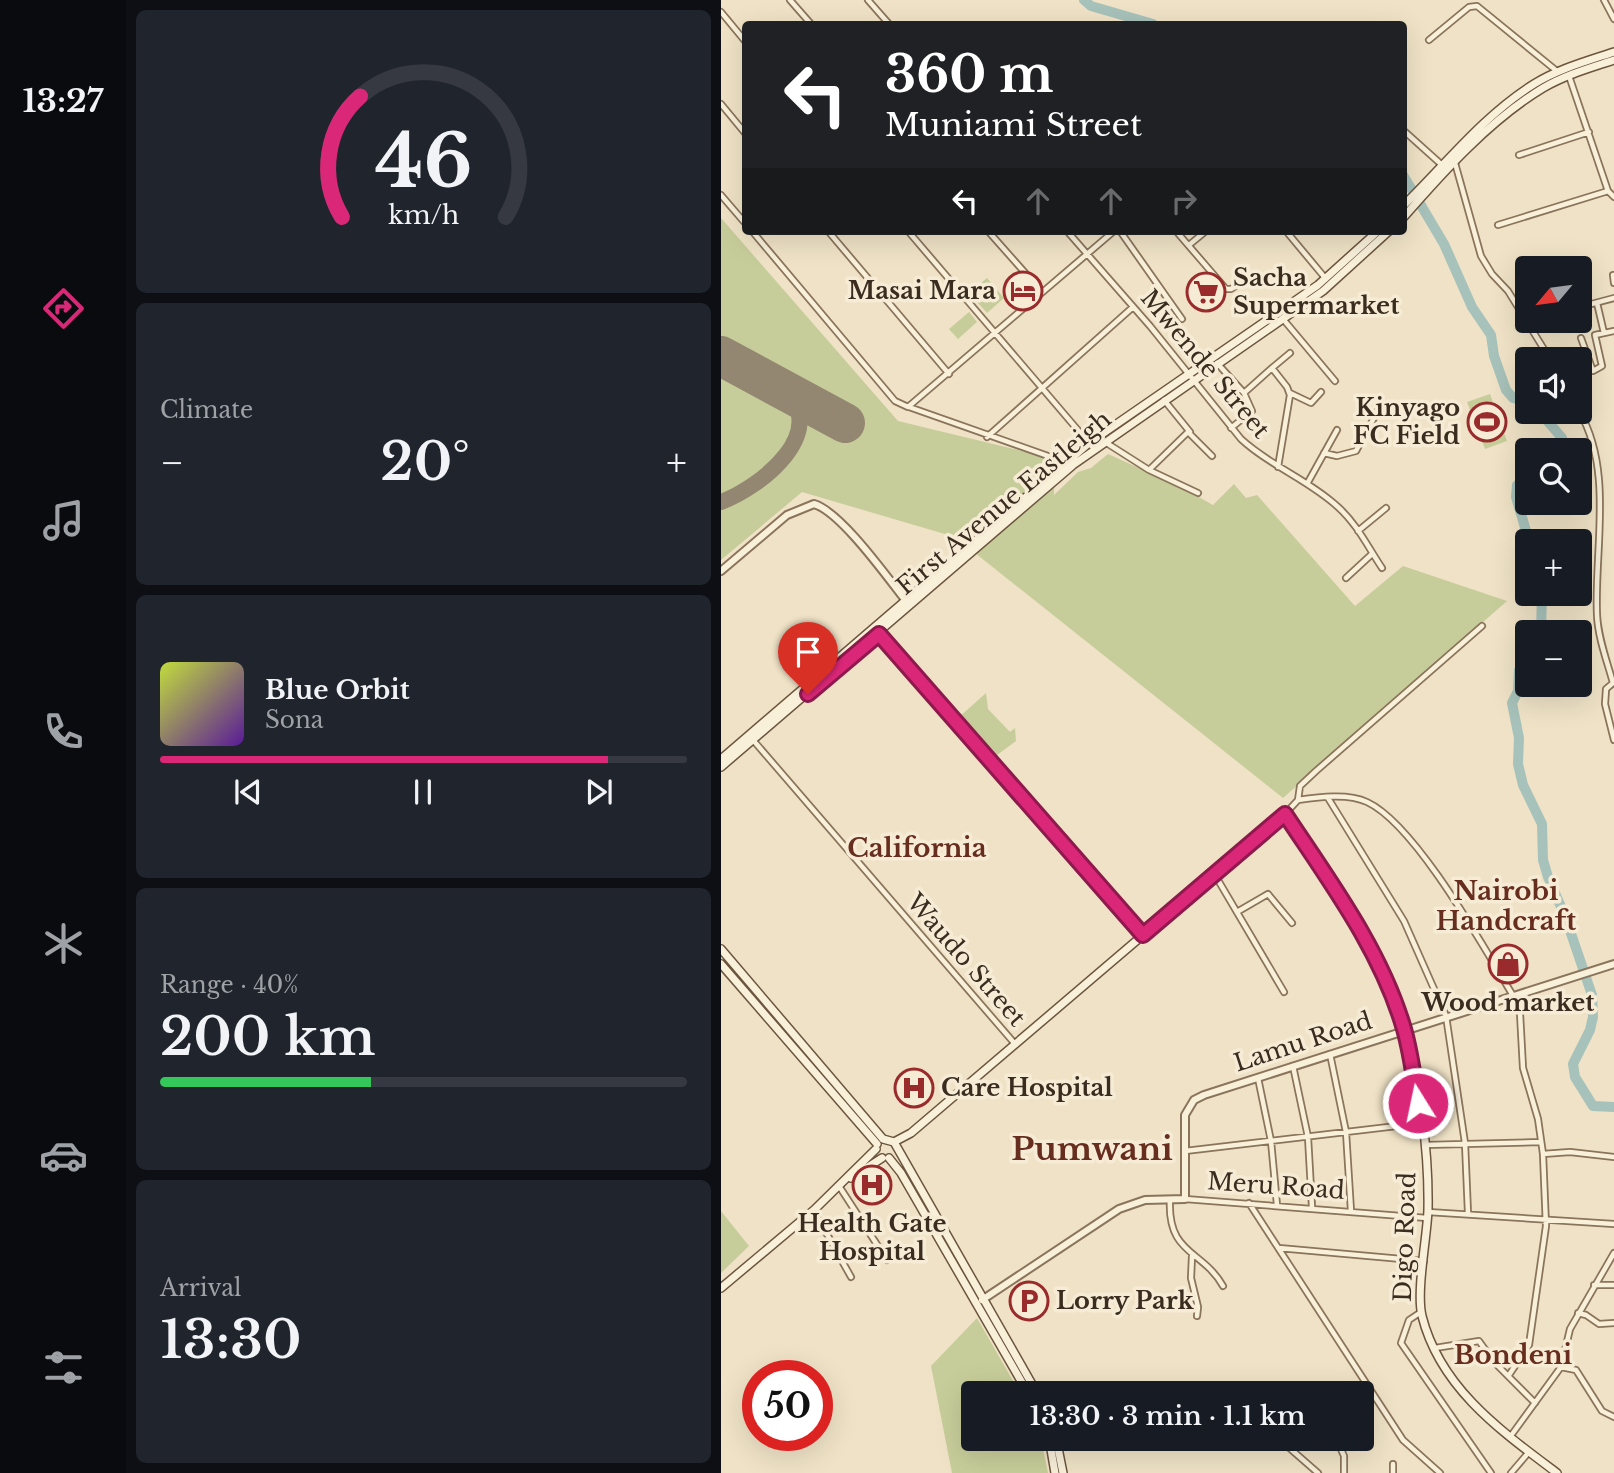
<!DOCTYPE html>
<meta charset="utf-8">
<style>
:root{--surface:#171b24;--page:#20242c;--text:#f1f3f6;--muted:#9ea1a6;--line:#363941;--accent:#db2777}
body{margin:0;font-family:"Libre Baskerville",serif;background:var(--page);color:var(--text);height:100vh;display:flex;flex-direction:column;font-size:26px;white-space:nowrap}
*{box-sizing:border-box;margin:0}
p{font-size:23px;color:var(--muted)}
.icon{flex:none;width:38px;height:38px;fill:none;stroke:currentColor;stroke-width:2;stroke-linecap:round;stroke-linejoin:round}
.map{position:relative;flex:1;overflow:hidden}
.drawer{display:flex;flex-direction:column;gap:10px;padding:10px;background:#0d0f14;width:595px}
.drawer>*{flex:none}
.guide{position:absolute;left:21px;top:21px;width:665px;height:214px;border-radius:7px;box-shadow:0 7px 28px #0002;background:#202124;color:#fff;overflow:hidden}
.needle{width:46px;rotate:241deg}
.fabs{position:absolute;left:794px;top:256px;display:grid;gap:14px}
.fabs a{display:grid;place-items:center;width:77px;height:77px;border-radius:7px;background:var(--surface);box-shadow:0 7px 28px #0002;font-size:35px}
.speed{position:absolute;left:21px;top:1360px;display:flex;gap:14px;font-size:35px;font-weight:700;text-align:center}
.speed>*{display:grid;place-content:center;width:91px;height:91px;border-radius:50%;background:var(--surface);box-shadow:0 7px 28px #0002;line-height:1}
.speed .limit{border:10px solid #d22;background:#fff;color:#111}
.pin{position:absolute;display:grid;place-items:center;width:60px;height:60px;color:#fff;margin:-72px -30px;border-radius:50% 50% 50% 0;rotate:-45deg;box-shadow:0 0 7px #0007}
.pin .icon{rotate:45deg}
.me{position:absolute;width:77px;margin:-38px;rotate:350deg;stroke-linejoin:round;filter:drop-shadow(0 0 5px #0008)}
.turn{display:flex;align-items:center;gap:24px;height:147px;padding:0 28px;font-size:32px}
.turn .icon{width:91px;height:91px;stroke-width:2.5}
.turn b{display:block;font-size:49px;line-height:60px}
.lanes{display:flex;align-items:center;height:66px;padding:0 28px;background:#0003;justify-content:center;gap:35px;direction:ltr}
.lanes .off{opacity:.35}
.big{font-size:52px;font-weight:600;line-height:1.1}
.drawer .tile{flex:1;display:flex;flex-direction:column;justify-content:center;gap:10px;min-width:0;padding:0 24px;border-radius:10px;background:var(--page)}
.drawer .dial{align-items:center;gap:0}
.dial svg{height:182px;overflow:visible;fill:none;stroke:var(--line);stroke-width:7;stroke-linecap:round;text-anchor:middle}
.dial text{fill:var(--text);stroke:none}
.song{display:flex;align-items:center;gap:21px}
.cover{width:84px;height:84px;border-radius:10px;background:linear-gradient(135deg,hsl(70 70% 55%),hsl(270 70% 35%))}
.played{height:7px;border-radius:4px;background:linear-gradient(90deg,var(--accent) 85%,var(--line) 85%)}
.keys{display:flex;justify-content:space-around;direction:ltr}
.heat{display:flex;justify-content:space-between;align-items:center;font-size:38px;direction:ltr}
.charge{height:10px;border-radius:5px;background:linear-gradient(90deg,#34c759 40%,var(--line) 0)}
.trip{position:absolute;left:240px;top:1381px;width:413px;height:70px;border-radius:7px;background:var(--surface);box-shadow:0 7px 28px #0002;font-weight:600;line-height:70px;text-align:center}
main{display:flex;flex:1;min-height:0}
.tabs{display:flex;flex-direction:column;width:126px;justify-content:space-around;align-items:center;background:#090b0e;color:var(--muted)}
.tabs .icon{width:49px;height:49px}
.tabs .selected{color:var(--accent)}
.tabs b{font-size:32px;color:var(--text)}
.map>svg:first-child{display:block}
</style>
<main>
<nav class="tabs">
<b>13:27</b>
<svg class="icon selected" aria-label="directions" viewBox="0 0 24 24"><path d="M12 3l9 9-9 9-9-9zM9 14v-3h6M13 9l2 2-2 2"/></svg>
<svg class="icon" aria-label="music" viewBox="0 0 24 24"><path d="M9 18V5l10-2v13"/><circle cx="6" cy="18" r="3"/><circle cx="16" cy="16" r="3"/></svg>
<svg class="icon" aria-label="phone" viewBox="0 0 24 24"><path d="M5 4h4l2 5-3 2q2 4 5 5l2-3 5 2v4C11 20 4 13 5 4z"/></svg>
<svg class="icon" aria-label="climate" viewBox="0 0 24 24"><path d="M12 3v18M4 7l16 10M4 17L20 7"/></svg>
<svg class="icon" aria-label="car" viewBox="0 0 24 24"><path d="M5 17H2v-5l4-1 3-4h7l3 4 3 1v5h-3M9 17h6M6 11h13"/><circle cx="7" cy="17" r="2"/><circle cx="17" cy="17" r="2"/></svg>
<svg class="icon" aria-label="filters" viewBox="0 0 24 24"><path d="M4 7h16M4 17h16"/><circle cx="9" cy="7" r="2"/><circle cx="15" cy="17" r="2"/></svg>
</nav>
<section class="drawer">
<div class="tile dial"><svg viewBox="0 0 100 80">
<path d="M14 69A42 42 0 1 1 86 69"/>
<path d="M14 69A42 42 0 0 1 22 16" stroke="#db2777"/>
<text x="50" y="56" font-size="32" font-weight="700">46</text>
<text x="50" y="72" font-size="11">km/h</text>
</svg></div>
<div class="tile"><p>Climate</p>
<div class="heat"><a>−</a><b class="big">20°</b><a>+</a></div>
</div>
<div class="tile">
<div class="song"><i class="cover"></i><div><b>Blue Orbit</b><p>Sona</p></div></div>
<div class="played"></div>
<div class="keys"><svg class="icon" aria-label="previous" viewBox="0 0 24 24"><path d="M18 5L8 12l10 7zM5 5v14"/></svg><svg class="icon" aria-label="pause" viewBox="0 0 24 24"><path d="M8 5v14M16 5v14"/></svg><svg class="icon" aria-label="next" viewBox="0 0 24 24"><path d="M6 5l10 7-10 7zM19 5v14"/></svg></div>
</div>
<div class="tile"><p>Range · 40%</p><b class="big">200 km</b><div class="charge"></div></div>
<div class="tile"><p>Arrival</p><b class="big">13:30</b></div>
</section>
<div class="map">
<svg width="893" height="1473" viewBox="0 0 893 1473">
<rect width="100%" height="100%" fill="#efe2c6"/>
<!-- green -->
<path fill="#c7cd9a" d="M0 218 177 421 334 459 333 495 357 472 370 468 387 454 458 486 492 505 513 484 525 498 536 495 634 606 682 566 786 601 562 798 234 537 81 492 0 560Z
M266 278 283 298 266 313 248 293Z
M248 312 256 322 237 339 228 329Z
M769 394 786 441 764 449 746 402Z
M265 693 267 709 289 732 294 728 295 741 272 758 237 718Z
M0 1211 28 1246 0 1273Z
M256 1318 299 1393H252V1438L320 1439 327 1473H231L210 1366Z"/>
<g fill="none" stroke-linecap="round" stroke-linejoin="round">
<!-- river -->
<path stroke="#a7c2ba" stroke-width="10" d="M363 0 370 6 432 24
M682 175 723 244 751 307 770 335 773 356 785 390 792 398 807 402
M818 411 841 438 843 450
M807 486 796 485 795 497 808 541
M820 632 821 593
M807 660 798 670 797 691 791 703 798 738 797 764 802 785 821 824 822 860 827 877 844 916 871 995 872 1017 869 1030 852 1064 854 1077 872 1106 893 1107"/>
<!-- taxiway -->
<path stroke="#948772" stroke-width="16" d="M0 502C40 487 113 430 60 387"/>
<!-- runway -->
<path stroke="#948772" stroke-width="40" d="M0 356 124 423"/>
<defs>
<path id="minor" d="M69 0 90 24
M147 0 168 24
M883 0 893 19
M0 12 24 41
M708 40 748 7 756 6 837 72
M848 76 887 191 893 197
M0 104 24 133
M682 130 721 165
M798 155 868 132
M734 163 760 256 771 274 787 291 829 359
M0 195 24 223
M777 225 887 191
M31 231 174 401 187 407 393 231
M107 231 228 374
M187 231 373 449
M267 231 321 292
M346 231 429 326 520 439C549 466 588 480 617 507 636 524 647 547 661 568
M399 231 461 319
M455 231 505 289H510L532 275
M565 231 605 279
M468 245 485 231
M892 275 893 283
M859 289 864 306
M876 303 883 333
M859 307 893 298
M562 319 614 381
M860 338 872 371 881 366 874 335 893 331
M496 363 523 393
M569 393 590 403 600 392
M443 400 469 432
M188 407 344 462
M858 411C893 470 873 550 876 615 877 638 886 661 892 683L885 689 884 704 893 740
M510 428 531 411 523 393 551 368
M266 437 412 307
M384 442 428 470 467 432 491 456
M603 453 616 456 635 451 660 405
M557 467 569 395 566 387 551 368 569 353
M428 470 477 493
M586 484 616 430
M637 531 665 508
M625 578 651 554
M158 634 422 934
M32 740 294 1044
M607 798 683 921 725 1016 744 1143 747 1213
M577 800 579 786 595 771 761 626
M564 814 577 800C598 797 627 793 646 802 694 824 762 946 791 994
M494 875 563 992
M516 912 547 894 571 923
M609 1054 625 1132 630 1211
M572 1066 587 1137 591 1207
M537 1078 550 1141 556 1205
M704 1145 820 1142
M464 1151 701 1123
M822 1154 849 1152 893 1157
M118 1186 166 1260
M449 1199C446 1255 481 1249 502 1286
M464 1199 706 1218
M528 1203 682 1440 719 1473
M93 1211 130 1277
M707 1212 893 1224
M558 1248 703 1261
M471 1256 470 1278 477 1307 476 1316
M873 1285H893
M700 1312 688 1320 680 1343 770 1473
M857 1313 865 1315 878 1324 893 1323
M714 1348 758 1341 773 1362 814 1403
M840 1367 855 1370 881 1411 893 1417
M788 1375 808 1345 825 1226 822 1154 817 1119 802 1068 798 995
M517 1390 519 1393
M789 1437 840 1367 849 1329 893 1253
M557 1438 597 1473
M615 1438 623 1456V1473
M672 1464V1473
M790 1473 808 1452"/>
<path id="tertiary" d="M0 571 66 515 93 504C120 512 166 577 185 601
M261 1300 398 1209 424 1200 464 1199V1115L473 1100 483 1095 893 964"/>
<path id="secondary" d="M682 206C725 164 762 116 813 84 837 69 866 61 893 52
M682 218C723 171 769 120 822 88 844 75 869 68 893 60
M0 759 368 443 597 285 657 231
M0 767 352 465 602 291 668 231
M0 949 162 1139
M0 964 156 1144
M162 1139 173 1142 316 1393
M173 1142 190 1133 564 814C607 879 664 955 684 1032 699 1089 708 1151 707 1210 706 1238 695 1291 701 1316 719 1388 780 1431 836 1473
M168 1158 180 1173 307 1393
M130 1178 161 1158
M0 1288 93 1210 155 1149
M328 1438 334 1473
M335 1438 342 1473"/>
</defs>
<!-- minor casing -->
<use href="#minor" stroke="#8a745b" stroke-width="8"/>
<!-- tertiary casing -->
<use href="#tertiary" stroke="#8a745b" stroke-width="10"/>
<!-- secondary casing -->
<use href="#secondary" stroke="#6c553f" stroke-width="10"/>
<!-- minor -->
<use href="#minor" stroke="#f9f0da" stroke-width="4.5"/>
<!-- tertiary -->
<use href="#tertiary" stroke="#f9f0da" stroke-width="6"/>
<!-- secondary -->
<use href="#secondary" stroke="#f9f0da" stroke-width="7"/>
</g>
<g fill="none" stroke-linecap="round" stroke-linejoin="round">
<defs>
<path id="route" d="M87 694 158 634 422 935 564 814C609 882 660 950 683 1029 690 1053 693 1079 697 1103"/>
</defs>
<!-- route casing -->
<use href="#route" stroke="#8e194d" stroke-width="18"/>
<!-- route -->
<use href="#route" stroke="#db2777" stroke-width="12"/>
</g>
<!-- icons -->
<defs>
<symbol id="hotel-ring" viewBox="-11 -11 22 22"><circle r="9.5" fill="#f6ecd6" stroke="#992b2c" stroke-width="1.5"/><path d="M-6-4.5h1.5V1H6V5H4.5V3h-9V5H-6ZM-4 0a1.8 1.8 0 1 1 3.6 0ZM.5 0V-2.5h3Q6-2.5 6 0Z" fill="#992b2c"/></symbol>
<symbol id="supermarket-ring" viewBox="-11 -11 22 22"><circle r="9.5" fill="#f6ecd6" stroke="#992b2c" stroke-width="1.5"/><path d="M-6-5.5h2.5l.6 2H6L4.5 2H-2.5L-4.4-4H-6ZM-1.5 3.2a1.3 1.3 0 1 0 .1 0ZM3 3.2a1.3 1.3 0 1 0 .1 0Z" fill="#992b2c"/></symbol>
<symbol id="stadium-ring" viewBox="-11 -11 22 22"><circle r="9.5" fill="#f6ecd6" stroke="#992b2c" stroke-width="1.5"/><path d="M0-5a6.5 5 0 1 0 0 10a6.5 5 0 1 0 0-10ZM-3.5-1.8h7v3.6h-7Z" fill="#992b2c"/></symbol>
<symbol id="shop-ring" viewBox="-11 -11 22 22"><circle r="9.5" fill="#f6ecd6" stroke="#992b2c" stroke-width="1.5"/><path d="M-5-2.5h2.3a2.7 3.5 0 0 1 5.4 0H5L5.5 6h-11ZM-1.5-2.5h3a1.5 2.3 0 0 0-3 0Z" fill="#992b2c"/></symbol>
<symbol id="hospital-ring" viewBox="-11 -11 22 22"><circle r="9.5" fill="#f6ecd6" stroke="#992b2c" stroke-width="1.5"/><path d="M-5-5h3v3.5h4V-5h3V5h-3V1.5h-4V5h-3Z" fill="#992b2c"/></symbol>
<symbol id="parking-ring" viewBox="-11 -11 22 22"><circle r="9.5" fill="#f6ecd6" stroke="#992b2c" stroke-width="1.5"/><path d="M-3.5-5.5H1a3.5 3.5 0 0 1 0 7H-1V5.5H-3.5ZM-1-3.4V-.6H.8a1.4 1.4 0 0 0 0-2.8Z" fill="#992b2c"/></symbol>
</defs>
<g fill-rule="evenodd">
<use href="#hotel-ring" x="280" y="269" width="44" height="44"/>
<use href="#supermarket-ring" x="463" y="270" width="44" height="44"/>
<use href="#stadium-ring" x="744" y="400" width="44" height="44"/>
<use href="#shop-ring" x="765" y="942" width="44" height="44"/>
<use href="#hospital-ring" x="171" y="1066" width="44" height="44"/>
<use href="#hospital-ring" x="129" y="1163" width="44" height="44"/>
<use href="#parking-ring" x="286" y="1279" width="44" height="44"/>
</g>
<g text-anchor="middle" stroke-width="7" stroke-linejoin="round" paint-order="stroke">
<!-- poi labels -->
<g font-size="24" font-weight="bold" fill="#3a2c1f" stroke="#f6ecd6" text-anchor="start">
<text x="512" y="286">Sacha<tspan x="512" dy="28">Supermarket</tspan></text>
<text x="275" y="299" text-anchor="end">Masai Mara</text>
<text x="739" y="416" text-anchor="end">Kinyago<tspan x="739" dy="28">FC Field</tspan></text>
<text x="787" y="1011" text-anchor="middle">Wood market</text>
<text x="220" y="1096">Care Hospital</text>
<text x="151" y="1232" text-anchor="middle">Health Gate<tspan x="151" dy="28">Hospital</tspan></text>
<text x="335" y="1309">Lorry Park</text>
</g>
<!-- street labels -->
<g font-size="24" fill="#3a2c1f" stroke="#f6ecd6">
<text transform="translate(484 364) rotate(50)" y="8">Mwende Street</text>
<text transform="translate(283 503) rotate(-40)" y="8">First Avenue Eastleigh</text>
<text transform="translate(245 960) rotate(49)" y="8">Waudo Street</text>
<text transform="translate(582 1042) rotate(-18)" y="8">Lamu Road</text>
<text transform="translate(555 1186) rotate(4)" y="8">Meru Road</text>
<text transform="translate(684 1237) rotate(-88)" y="8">Digo Road</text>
</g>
<!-- neighbourhood labels -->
<g font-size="26" font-weight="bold" fill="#672d1e" stroke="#f6ecd6">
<text x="196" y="857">California</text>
<text x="785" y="900">Nairobi<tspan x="785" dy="30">Handcraft</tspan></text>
<text x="792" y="1364">Bondeni</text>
</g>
<!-- district labels -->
<g font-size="32" font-weight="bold" fill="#672d1e" stroke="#f6ecd6">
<text x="371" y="1160">Pumwani</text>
</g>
</g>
</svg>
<div class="fabs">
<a><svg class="needle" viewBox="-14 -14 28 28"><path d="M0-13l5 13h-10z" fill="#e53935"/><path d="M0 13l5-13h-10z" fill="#9ea1a6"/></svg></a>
<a><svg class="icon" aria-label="sound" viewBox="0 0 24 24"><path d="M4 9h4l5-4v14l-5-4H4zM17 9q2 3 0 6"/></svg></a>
<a><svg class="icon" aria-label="search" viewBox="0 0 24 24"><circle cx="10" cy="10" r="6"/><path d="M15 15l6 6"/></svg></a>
<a>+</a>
<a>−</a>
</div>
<div class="speed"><div class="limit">50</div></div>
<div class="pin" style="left:87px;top:694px;background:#d93025"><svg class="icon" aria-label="arrive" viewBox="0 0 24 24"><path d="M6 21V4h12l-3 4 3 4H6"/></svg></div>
<svg class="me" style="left:697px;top:1103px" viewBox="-20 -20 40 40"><circle r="17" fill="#db2777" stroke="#fff" stroke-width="3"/><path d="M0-11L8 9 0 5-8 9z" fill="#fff"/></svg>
<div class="trip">13:30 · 3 min · 1.1 km</div>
<div class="guide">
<div class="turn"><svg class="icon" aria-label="left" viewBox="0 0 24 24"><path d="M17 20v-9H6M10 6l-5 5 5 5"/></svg><div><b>360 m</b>Muniami Street</div></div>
<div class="lanes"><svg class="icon" aria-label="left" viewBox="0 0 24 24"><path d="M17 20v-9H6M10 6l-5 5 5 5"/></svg><svg class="icon off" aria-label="ahead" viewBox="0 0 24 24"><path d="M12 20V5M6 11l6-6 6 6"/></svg><svg class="icon off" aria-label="ahead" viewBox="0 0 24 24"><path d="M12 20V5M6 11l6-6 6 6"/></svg><svg class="icon off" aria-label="right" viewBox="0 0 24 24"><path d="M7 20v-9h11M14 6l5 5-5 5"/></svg></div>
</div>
</div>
</main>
